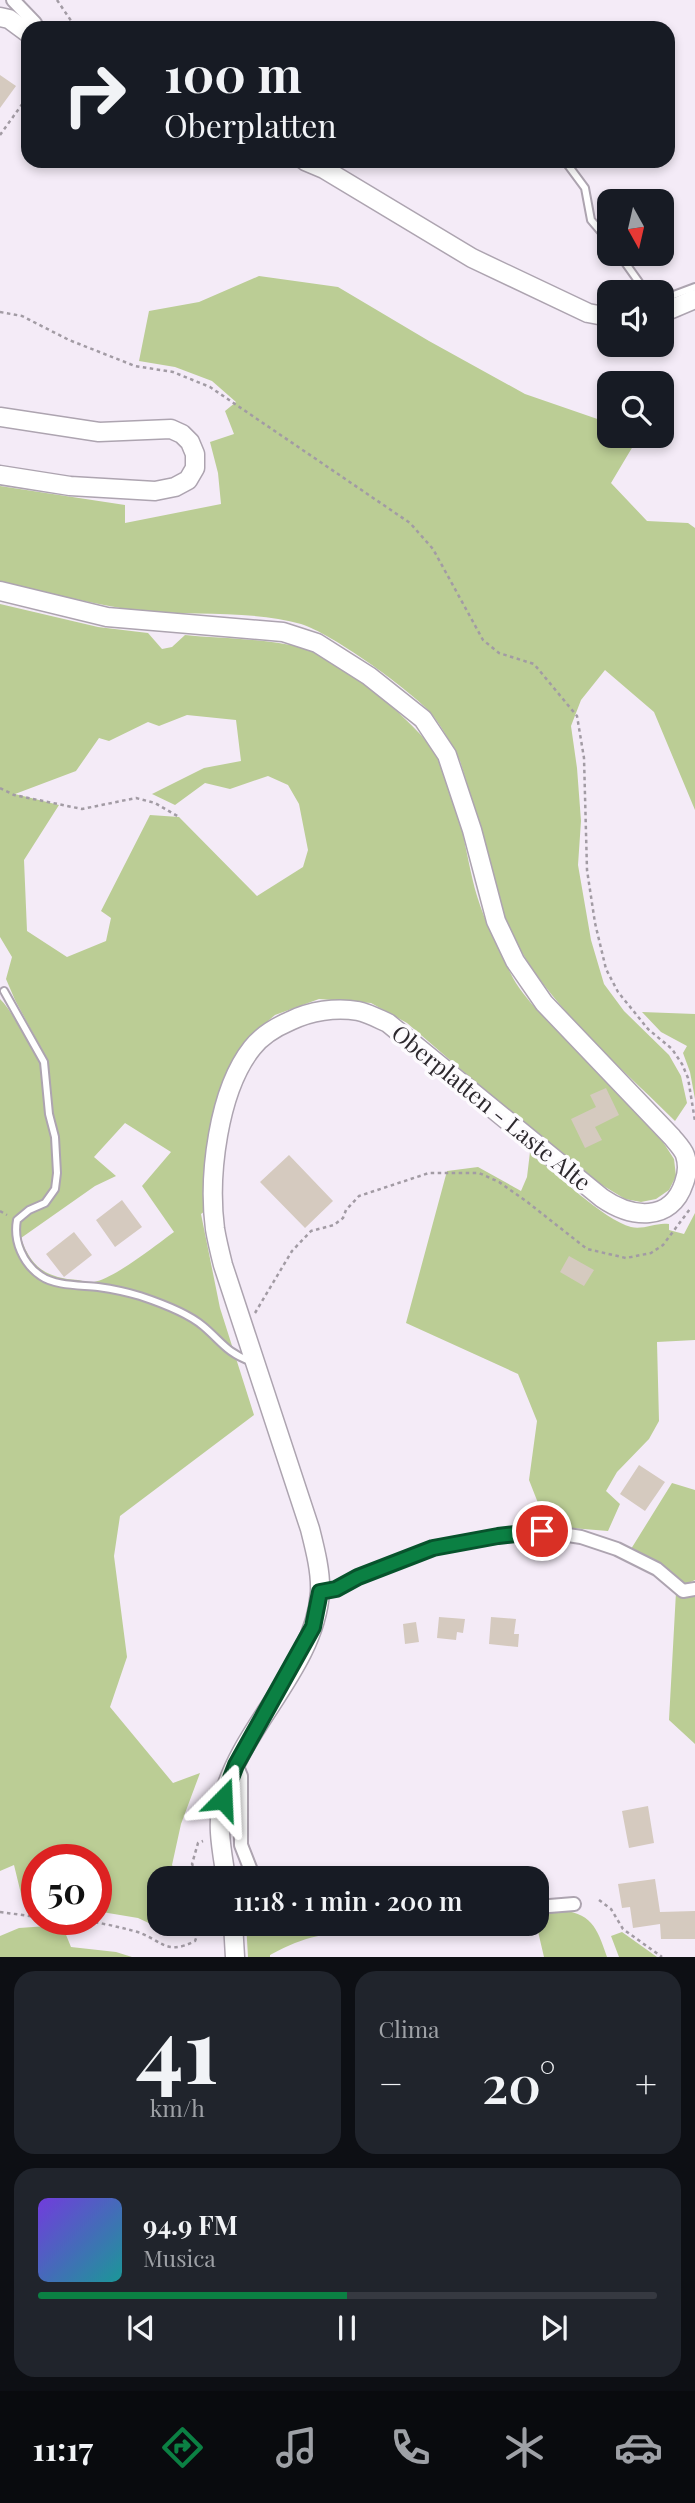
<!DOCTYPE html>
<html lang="it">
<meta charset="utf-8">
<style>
:root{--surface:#171b24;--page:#20242c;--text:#f1f3f6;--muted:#9ea1a6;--line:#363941;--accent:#0b8043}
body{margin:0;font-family:"Playfair Display",serif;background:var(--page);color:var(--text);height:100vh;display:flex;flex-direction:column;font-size:26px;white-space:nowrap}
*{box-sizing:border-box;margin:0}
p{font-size:23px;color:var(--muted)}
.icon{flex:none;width:38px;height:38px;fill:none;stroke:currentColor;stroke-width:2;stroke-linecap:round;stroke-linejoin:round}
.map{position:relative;height:1957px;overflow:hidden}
.sheet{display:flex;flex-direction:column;gap:14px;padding:14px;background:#0d0f14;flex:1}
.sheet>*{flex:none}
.guide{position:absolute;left:21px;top:21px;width:654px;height:147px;border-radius:21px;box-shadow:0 4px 10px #0003;background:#171b24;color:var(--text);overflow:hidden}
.needle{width:46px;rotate:172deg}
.tools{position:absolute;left:597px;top:189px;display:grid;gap:14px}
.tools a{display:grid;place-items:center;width:77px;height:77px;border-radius:14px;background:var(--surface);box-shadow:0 4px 10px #0003;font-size:35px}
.speed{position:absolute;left:21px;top:1844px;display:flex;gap:14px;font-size:35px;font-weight:700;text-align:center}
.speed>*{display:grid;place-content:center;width:91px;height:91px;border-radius:50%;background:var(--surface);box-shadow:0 4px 10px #0003;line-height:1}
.speed .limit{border:10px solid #d22;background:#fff;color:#111}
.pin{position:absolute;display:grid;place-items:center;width:60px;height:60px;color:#fff;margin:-30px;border:4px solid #fff;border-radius:50%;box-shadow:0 2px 7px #0007}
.me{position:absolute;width:77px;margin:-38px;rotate:21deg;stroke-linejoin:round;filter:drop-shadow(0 0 5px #0008)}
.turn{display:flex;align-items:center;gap:24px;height:147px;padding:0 28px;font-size:32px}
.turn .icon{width:91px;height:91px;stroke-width:2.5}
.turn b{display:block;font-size:49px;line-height:60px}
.big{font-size:52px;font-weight:600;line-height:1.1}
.sheet .widget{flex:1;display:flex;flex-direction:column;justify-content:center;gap:10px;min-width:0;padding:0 24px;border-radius:21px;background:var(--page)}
.sheet .dial{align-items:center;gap:0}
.dial b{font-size:91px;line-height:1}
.song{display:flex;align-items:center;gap:21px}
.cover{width:84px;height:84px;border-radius:10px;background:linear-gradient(135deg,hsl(260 70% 55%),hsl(180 70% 35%))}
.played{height:7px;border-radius:4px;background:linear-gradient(90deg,var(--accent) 50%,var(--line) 50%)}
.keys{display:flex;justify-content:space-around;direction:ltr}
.heat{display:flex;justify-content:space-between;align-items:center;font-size:38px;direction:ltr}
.sheet .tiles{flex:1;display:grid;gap:14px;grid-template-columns:1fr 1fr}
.widget:last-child{grid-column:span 2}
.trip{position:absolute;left:147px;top:1866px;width:402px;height:70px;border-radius:21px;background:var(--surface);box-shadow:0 4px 10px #0003;font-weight:600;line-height:70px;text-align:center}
.dock{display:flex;height:112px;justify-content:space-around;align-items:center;background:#090b0e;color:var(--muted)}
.dock .icon{width:49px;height:49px}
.dock .on{color:var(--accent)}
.dock b{font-size:32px;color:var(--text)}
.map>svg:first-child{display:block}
</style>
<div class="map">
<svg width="695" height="1957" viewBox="0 0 695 1957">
<rect width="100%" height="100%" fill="#f4ebf7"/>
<!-- green -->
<path fill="#bbcd95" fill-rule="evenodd" d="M259 276 338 287 429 341 525 394 609 423V436H639L611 483 647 521 688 523 695 528V810L654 712 605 670 581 700 571 726 577 768 581 821 578 865 591 940 604 984 624 1011 669 1055 681 1076 687 1103 675 1121C617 1063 533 993 504 916 486 866 477 812 460 761 451 744 442 726 429 711 407 688 331 633 301 624 253 610 192 616 141 611 93 605 47 592 0 581V486L125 505V523L221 504 218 473 210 442 234 434 225 411 236 402 212 381 175 367 139 361 149 311 199 302Z
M0 604 98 627 148 633 162 649 172 647 185 635C221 639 278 638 311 651 346 666 421 725 439 759 461 801 464 851 477 896 486 925 499 951 513 978 525 1000 551 1024 568 1042 600 1076 632 1109 663 1142L674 1159 676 1176 669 1190 656 1199 641 1202 625 1199 579 1171 407 1023 371 1003 319 999 275 1015 250 1036 230 1068 208 1137 205 1211 201 1214 220 1308 254 1415 120 1516 114 1556 127 1657 110 1707 173 1783 200 1773 181 1824 172 1865 180 1878H159V1923H185V1926L168 1932 138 1918 96 1911V1860H37V1900L22 1898 14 1865 0 1871V999C19 1018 25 1049 48 1061L15 1000 6 979 12 957 0 937ZM187 715 236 720 241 761 204 768 152 794 175 805 205 783 230 789 268 776 288 785 299 804 308 850 303 867 257 896 179 817 150 815 101 911 111 918 106 941 67 957 27 931 24 860 59 805 15 794 76 771 99 738 109 741 148 722 159 726ZM125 1123 171 1152 142 1186 174 1232C156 1245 115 1278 94 1282 90 1283 83 1281 78 1280 47 1278 31 1268 21 1238L95 1186 116 1176 94 1157Z
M642 1012 695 1014V1099L690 1072 683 1053 687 1046 661 1032Z
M530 1152C554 1172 604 1220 631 1227 644 1230 656 1222 669 1224V1230L684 1234 695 1213V1340L657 1342 659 1421 649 1439 617 1472 606 1491 620 1504 608 1531 547 1526 529 1480 537 1421 518 1374 406 1323 447 1171 478 1167 521 1191 527 1177Z
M672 1483 695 1490V1580L684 1585 656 1562 631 1549Z
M676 1592 695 1594V1744L669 1720Z
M557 1910C591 1912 597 1927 607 1957H544L536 1923 537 1912Z
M246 1923H360L368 1930C326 1933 307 1935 270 1955V1957H248Z
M62 1925 71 1947 116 1952 132 1957H0V1936L19 1928Z
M622 1932 657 1957H619L611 1936Z"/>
<!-- building -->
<path fill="#d5cabf" d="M0 75 16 86 0 108Z
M606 1088 619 1115 595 1127 602 1140 585 1148 571 1119 596 1107 590 1095Z
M289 1155 333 1201 305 1228 260 1182Z
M122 1200 142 1227 115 1247 96 1220Z
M74 1232 92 1255 64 1277 46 1254Z
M569 1256 594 1270 584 1286 560 1272Z
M639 1465 665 1482 645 1511 620 1494Z
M439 1617 465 1619 463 1633 457 1632 456 1640 437 1638Z
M491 1617 516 1619 514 1634H519L518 1647 489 1644Z
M416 1622 419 1642 405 1644 403 1624Z
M648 1806 654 1843 629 1848 622 1811Z
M655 1879 660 1912 695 1911V1939H661L660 1924 633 1928 630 1907 622 1908 618 1884Z"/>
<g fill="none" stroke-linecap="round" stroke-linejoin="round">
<defs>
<path id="service" d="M565 161 585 188 591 220 609 241
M619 254 641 285 650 292
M662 296H671L695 287
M4 991 44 1062 49 1114 55 1137 57 1173 55 1189 45 1203 29 1210 17 1220C13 1241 23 1264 41 1276 55 1286 81 1285 98 1287 112 1289 127 1292 140 1296 158 1302 189 1314 203 1326 221 1341 227 1353 250 1361"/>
<path id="minor" d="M13 0 35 23 33 28
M320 1592 336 1589 358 1577 433 1548 498 1536 542 1531 581 1537 617 1549 657 1569 683 1591 695 1589
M236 1764 241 1776V1845L254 1878
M537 1907 574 1904"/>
<path id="secondary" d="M0 17 9 19 28 33
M305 161 324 169 472 258 588 313 609 317
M662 313 695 299
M0 417 99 432 171 429 182 434 190 442 195 454V468L188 480 175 487 155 491 70 486 0 475
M0 591 107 617 283 632 317 643 369 676 423 719 447 755 472 830 496 921 515 961 544 1003 672 1137C676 1142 683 1149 685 1155 688 1164 687 1175 684 1183 671 1223 631 1218 602 1198L388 1023C379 1019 368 1013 358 1011 336 1007 310 1011 290 1021 276 1027 262 1035 252 1048 218 1091 208 1176 215 1229 217 1241 220 1253 223 1265L310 1529C315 1549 321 1572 320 1592 315 1668 241 1726 223 1798 216 1825 222 1851 226 1878
M233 1923 235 1957"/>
</defs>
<!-- service casing -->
<use href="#service" stroke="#ada4b0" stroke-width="10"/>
<!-- minor casing -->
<use href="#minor" stroke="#ada4b0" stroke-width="16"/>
<!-- secondary casing -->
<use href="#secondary" stroke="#ada4b0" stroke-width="21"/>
<!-- path -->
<path stroke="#a29ba4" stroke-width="2.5" stroke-dasharray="3.5 3.5" stroke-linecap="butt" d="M57 0 76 28
M0 135 28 96
M0 312 22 316 69 340 135 366 173 372 210 387 410 523 433 549 483 640 499 653 534 664 577 716 584 758 587 870 595 923 606 969 618 992 648 1029 672 1049 682 1064 688 1078 695 1121
M0 788 14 795 82 809 136 798 155 803 179 817
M0 1211 7 1215
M255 1313 292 1251 311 1231 334 1225 343 1218 346 1210 359 1196 429 1173H479L499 1182 526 1201 587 1249 626 1258 651 1253 663 1245 690 1209
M200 1878 192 1864 198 1843 203 1841
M599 1900 611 1909 623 1929 662 1957
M0 1912 37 1917
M74 1920C94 1921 115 1926 134 1931 161 1938 164 1957 195 1941L202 1923"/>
<!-- service -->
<use href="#service" stroke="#fff" stroke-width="6"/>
<!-- minor -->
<use href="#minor" stroke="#fff" stroke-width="12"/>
<!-- secondary -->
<use href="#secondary" stroke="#fff" stroke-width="18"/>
</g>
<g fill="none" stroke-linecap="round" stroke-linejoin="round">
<defs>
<path id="route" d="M223 1799 236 1765 313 1627 320 1592 336 1589 358 1577 433 1548 498 1536 542 1531"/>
</defs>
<!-- route casing -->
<use href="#route" stroke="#07532c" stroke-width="18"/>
<!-- route -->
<use href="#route" stroke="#0b8043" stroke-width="12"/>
</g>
<g text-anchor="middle" stroke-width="7" stroke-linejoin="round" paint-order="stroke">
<!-- street labels -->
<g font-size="23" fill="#2d292e" stroke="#fdfbfe">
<text transform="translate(491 1108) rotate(39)" y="8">Oberplatten - Laste Alte</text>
</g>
</g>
</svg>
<div class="tools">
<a><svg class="needle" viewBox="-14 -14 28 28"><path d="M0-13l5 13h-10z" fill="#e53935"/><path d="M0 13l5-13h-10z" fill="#9ea1a6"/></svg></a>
<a><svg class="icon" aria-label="sound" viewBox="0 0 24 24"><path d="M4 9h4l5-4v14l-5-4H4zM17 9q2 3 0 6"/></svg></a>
<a><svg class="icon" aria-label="search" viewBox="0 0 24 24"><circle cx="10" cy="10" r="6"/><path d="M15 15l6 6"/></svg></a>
</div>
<div class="speed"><div class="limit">50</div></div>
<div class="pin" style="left:542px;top:1531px;background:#d93025"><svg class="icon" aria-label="arrive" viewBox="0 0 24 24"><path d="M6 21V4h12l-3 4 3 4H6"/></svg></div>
<svg class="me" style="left:223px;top:1799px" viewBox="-20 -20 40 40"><path d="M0-17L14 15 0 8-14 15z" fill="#0b8043" stroke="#fff" stroke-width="4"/></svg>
<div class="trip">11:18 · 1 min · 200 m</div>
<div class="guide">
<div class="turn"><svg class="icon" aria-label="right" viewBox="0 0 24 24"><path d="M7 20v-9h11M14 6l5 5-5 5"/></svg><div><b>100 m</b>Oberplatten</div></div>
</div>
</div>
<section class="sheet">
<div class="tiles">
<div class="widget dial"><b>41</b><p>km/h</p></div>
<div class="widget"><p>Clima</p>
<div class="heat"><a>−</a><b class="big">20°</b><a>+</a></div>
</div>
<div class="widget">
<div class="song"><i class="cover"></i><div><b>94.9 FM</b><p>Musica</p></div></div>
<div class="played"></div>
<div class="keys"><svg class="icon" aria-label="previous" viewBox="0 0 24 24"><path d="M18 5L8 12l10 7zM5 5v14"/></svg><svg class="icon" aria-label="pause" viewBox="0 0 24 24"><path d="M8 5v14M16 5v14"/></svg><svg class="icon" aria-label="next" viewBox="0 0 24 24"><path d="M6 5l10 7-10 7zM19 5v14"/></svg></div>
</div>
</div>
</section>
<nav class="dock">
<b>11:17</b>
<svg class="icon on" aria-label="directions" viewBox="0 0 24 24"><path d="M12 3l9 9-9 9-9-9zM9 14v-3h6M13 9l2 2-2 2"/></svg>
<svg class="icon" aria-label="music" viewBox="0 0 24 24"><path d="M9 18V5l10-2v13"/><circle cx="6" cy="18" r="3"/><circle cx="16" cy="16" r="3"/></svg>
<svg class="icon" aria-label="phone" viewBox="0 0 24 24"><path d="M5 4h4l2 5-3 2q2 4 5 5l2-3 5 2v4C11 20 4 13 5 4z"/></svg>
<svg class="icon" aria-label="climate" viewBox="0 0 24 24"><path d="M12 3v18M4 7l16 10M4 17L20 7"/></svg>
<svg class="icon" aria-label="car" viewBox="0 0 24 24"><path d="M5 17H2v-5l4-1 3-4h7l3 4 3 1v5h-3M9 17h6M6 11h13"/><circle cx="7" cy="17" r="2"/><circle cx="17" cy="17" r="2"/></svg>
</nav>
